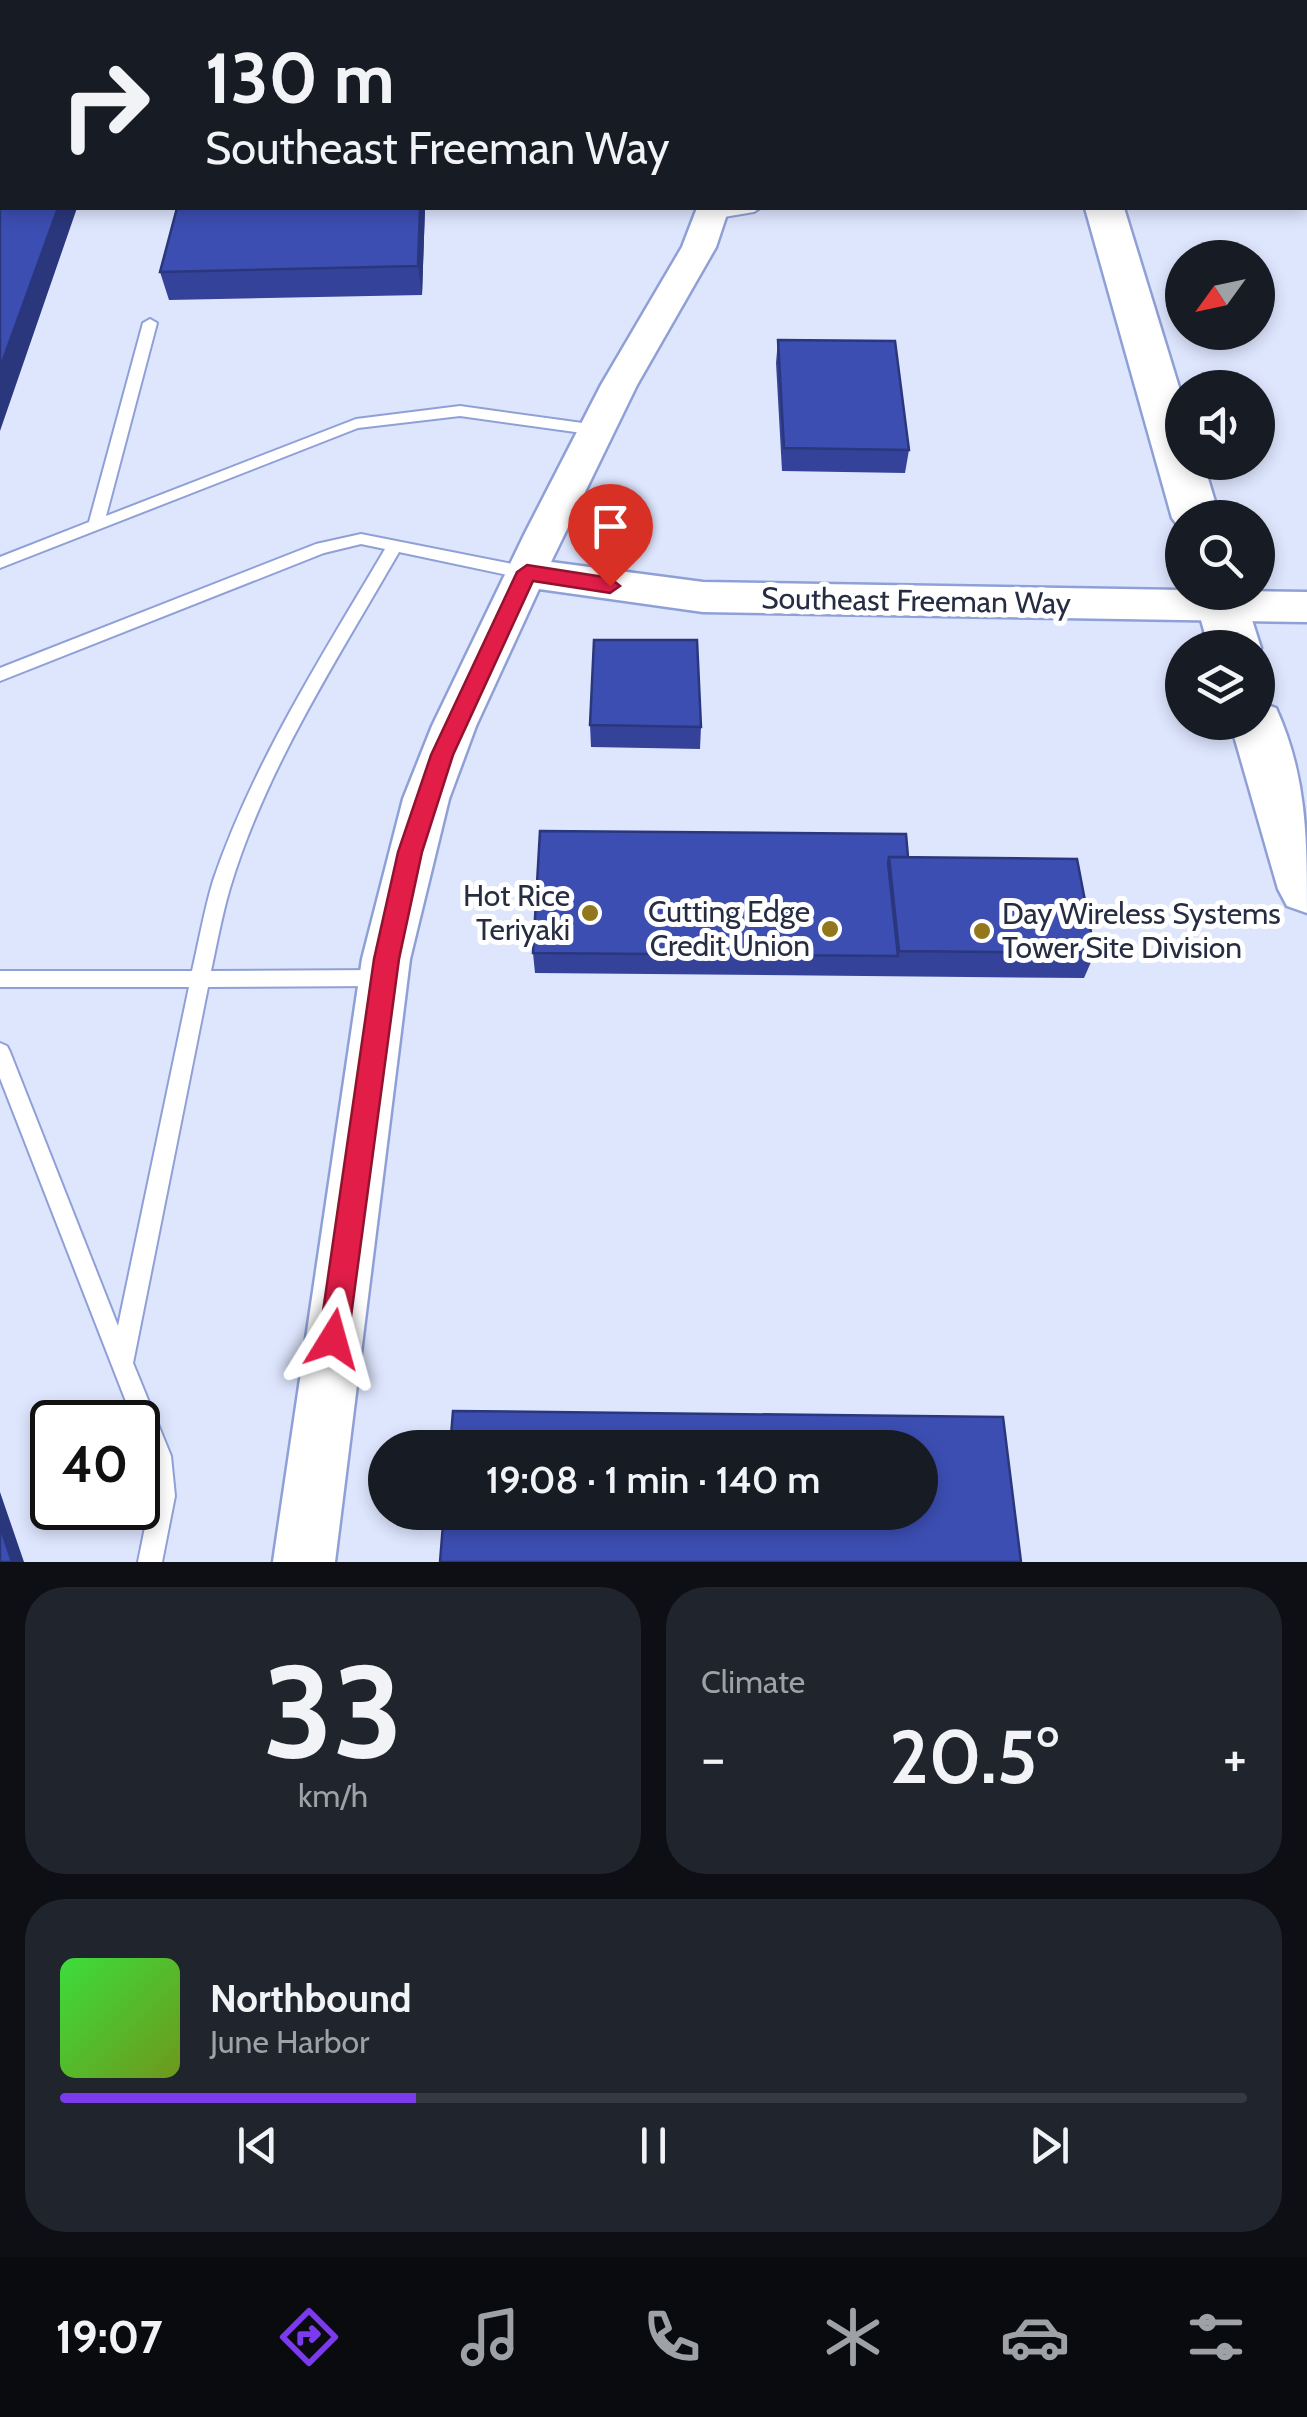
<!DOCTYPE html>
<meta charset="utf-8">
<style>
:root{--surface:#171b24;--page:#20242c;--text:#f1f3f6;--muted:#9ea1a6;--line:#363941;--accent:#7c3aed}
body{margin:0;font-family:Cabin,sans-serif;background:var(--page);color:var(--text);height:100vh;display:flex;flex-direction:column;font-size:38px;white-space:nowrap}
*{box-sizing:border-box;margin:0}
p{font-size:32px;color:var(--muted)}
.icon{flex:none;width:55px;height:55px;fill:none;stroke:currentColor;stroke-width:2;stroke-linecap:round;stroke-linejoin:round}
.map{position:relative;height:1562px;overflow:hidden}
.side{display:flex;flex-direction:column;gap:25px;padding:25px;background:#0d0f14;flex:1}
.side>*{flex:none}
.hud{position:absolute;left:0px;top:0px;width:1308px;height:210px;box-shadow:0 5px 15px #0003;background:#171b24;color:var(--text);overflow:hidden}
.needle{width:65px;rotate:237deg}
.fabs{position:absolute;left:1165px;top:240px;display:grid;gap:20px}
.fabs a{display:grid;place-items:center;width:110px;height:110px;border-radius:50%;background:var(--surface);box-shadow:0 5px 15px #0003;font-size:50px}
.speed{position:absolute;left:30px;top:1400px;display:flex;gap:20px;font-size:50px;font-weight:700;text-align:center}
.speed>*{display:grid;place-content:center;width:130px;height:130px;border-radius:50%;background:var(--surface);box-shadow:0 5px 15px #0003;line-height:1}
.speed .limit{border:5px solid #111;border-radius:15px;background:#fff;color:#111}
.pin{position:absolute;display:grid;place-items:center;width:85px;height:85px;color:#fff;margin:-102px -42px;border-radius:50% 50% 50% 0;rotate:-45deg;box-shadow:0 0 10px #0007}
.pin .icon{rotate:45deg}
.me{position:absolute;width:110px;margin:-55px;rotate:8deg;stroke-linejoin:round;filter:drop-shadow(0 0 8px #0008)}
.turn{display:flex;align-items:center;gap:35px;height:210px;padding:0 40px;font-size:45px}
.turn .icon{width:130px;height:130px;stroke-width:2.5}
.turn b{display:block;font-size:70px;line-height:85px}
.big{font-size:75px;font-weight:600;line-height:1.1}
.side .card{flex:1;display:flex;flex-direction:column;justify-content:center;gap:15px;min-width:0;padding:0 35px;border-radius:40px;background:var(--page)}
.side .dial{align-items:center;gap:0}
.dial b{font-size:130px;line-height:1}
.song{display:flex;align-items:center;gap:30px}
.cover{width:120px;height:120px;border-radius:15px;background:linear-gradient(135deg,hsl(120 70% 55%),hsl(80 70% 35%))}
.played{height:10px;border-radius:5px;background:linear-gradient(90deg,var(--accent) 30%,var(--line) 30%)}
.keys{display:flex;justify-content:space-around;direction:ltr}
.heat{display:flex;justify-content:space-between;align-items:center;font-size:55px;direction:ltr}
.side .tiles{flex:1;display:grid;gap:25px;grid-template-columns:1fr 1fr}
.card:last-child{grid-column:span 2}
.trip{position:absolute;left:368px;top:1430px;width:570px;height:100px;border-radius:50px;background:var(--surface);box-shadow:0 5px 15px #0003;font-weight:600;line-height:100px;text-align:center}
.tabs{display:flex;height:160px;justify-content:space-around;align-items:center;background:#090b0e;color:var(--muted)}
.tabs .icon{width:70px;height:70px}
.tabs .selected{color:var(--accent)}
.tabs b{font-size:45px;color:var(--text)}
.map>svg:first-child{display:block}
</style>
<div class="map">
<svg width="1307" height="1562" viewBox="0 0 1307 1562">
<rect width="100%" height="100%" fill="#dee6fe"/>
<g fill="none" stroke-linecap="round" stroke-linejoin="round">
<defs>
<path id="service" d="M768 0H778L779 2H769Z
M835 0H845V2H835Z
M734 208H760L754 212 712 219 706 215Z
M150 319 157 323 106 516 356 419 460 406 597 425 604 430 597 435 460 416 358 428 0 568V557L89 522 143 323Z
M361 534 527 567 535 573 527 579 399 552C337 660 266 768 230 888 222 915 217 943 211 971L380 970 387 972 390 978 387 984 380 986 208 987 133 1363 171 1456 175 1496 162 1562H138C145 1527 153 1496 148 1460 146 1447 138 1436 138 1422H134L0 1078V1043L7 1046 10 1052 118 1326 189 987H0V971H192C199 941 204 911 213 881 253 763 322 656 385 549L361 544 324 553 0 681V668L316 544Z"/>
<path id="tertiary" d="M683 0H711V2H684Z
M697 208H729L716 247 637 385 551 562 703 582 1307 592V622L703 612 539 589 476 726 449 799 410 959 335 1562H273L362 959 403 799 432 726 524 535 601 385 682 247Z"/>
<path id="trunk" d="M996 0H1030L1031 2H997Z
M1040 0H1074L1075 2H1041Z
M1085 208H1124L1182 397V462H1203L1220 518H1182V531L1172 518Z
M1193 592H1243L1261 648 1258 654V648H1209Z
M1258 702 1276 708C1307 776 1307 839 1307 913L1287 906 1278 889 1230 722H1258Z"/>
</defs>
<!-- service casing -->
<use href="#service" stroke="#8fa0d7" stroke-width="4"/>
<!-- tertiary casing -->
<use href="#tertiary" stroke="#8fa0d7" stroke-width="5"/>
<!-- trunk casing -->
<use href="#trunk" stroke="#8fa0d7" stroke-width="5"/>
<!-- service -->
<use href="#service" fill="#fff" fill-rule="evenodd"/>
<!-- tertiary -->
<use href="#tertiary" fill="#fff" fill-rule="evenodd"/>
<!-- trunk -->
<use href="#trunk" fill="#fff" fill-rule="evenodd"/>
</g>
<!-- wall -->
<path fill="#344399" d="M177 208H425L422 295 169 300 160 272Z
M778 340 909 450 905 473 782 471 776 363Z
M590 725 701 727 700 749 591 747Z
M906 834 908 857 1095 953 1084 978 535 973 533 953Z"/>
<!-- shaded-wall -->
<path fill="#2a377d" d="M58 208H77L0 431V368Z
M420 208H425L422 295 418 266Z
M0 1492 24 1562H12L0 1526Z"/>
<!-- building -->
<path fill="#3c4eb2" stroke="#2a377d" stroke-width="2.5" d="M0 0H132L131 2H2V208H58L0 368Z
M177 208H420L418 266 160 272Z
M778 340 895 341 909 450 784 448Z
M594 640H697L701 727 590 725Z
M540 831 906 834 908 857H889L888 863 898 956 533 953Z
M889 857 1077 859 1095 953 899 951Z
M453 1411 1003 1417 1021 1562H440L444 1512H920V1448H450Z
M0 1526 12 1562H0Z"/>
<!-- route -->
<path fill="#e11d48" stroke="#92132f" stroke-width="2.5" d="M527 565 610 578 620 586 610 593 533 581 453 755 422 852 399 959 348 1339 344 1349 333 1354 323 1349 319 1339 374 959 398 852 431 755 517 572Z"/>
<!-- markers -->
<g fill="#92771d" stroke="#fff" stroke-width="4">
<circle cx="590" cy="913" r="10"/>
<circle cx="830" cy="929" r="10"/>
<circle cx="982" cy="931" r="10"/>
</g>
<g text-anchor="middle" stroke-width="10" stroke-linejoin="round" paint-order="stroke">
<!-- street labels -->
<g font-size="30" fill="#262d43" stroke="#fff">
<text transform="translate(916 601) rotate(1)" y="10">Southeast Freeman Way</text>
</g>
<!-- poi labels -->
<g font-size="30" fill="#262d43" stroke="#fff" text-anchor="end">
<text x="570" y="906">Hot Rice<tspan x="570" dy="34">Teriyaki</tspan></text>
<text x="810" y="922">Cutting Edge<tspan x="810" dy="34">Credit Union</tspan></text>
<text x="1002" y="924" text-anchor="start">Day Wireless Systems<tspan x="1002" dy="34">Tower Site Division</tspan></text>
</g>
</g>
</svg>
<div class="fabs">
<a><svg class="needle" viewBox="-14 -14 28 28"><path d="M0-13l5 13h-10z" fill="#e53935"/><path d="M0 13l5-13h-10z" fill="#9ea1a6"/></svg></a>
<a><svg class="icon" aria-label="sound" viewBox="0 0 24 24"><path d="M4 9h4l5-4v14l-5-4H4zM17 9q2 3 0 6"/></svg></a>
<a><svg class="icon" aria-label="search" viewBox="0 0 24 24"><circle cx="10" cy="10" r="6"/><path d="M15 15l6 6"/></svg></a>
<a><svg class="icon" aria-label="layers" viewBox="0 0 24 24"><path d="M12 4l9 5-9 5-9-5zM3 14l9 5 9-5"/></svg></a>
</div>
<div class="speed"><div class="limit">40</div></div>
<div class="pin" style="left:610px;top:586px;background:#d93025"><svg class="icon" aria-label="arrive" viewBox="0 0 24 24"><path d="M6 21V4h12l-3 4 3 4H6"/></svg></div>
<svg class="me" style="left:333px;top:1339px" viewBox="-20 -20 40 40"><path d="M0-17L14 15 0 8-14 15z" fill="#e11d48" stroke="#fff" stroke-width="4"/></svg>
<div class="trip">19:08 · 1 min · 140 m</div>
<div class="hud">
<div class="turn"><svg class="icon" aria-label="right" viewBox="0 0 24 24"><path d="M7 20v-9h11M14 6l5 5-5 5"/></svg><div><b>130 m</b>Southeast Freeman Way</div></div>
</div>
</div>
<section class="side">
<div class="tiles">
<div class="card dial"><b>33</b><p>km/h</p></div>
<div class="card"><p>Climate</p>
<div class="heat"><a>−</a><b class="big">20.5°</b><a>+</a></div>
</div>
<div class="card">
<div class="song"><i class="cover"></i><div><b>Northbound</b><p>June Harbor</p></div></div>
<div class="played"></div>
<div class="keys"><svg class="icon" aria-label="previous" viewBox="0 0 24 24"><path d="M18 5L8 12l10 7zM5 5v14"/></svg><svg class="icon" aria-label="pause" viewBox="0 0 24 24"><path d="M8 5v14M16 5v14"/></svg><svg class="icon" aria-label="next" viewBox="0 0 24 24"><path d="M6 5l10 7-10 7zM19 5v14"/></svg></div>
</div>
</div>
</section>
<nav class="tabs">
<b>19:07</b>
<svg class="icon selected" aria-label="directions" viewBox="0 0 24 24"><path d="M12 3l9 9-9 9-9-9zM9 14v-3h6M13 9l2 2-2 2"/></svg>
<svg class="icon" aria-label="music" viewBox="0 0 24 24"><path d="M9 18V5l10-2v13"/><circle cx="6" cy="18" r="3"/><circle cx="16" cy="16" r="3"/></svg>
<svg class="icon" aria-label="phone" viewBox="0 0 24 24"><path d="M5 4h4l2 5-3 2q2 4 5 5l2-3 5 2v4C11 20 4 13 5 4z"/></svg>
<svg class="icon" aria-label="climate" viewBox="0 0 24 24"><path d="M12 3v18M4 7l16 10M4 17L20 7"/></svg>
<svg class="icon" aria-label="car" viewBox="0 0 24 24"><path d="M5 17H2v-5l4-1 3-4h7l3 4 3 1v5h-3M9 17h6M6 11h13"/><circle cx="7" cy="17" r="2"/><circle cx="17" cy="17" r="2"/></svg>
<svg class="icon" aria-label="filters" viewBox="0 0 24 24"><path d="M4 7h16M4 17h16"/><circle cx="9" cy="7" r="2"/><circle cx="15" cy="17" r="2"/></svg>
</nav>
